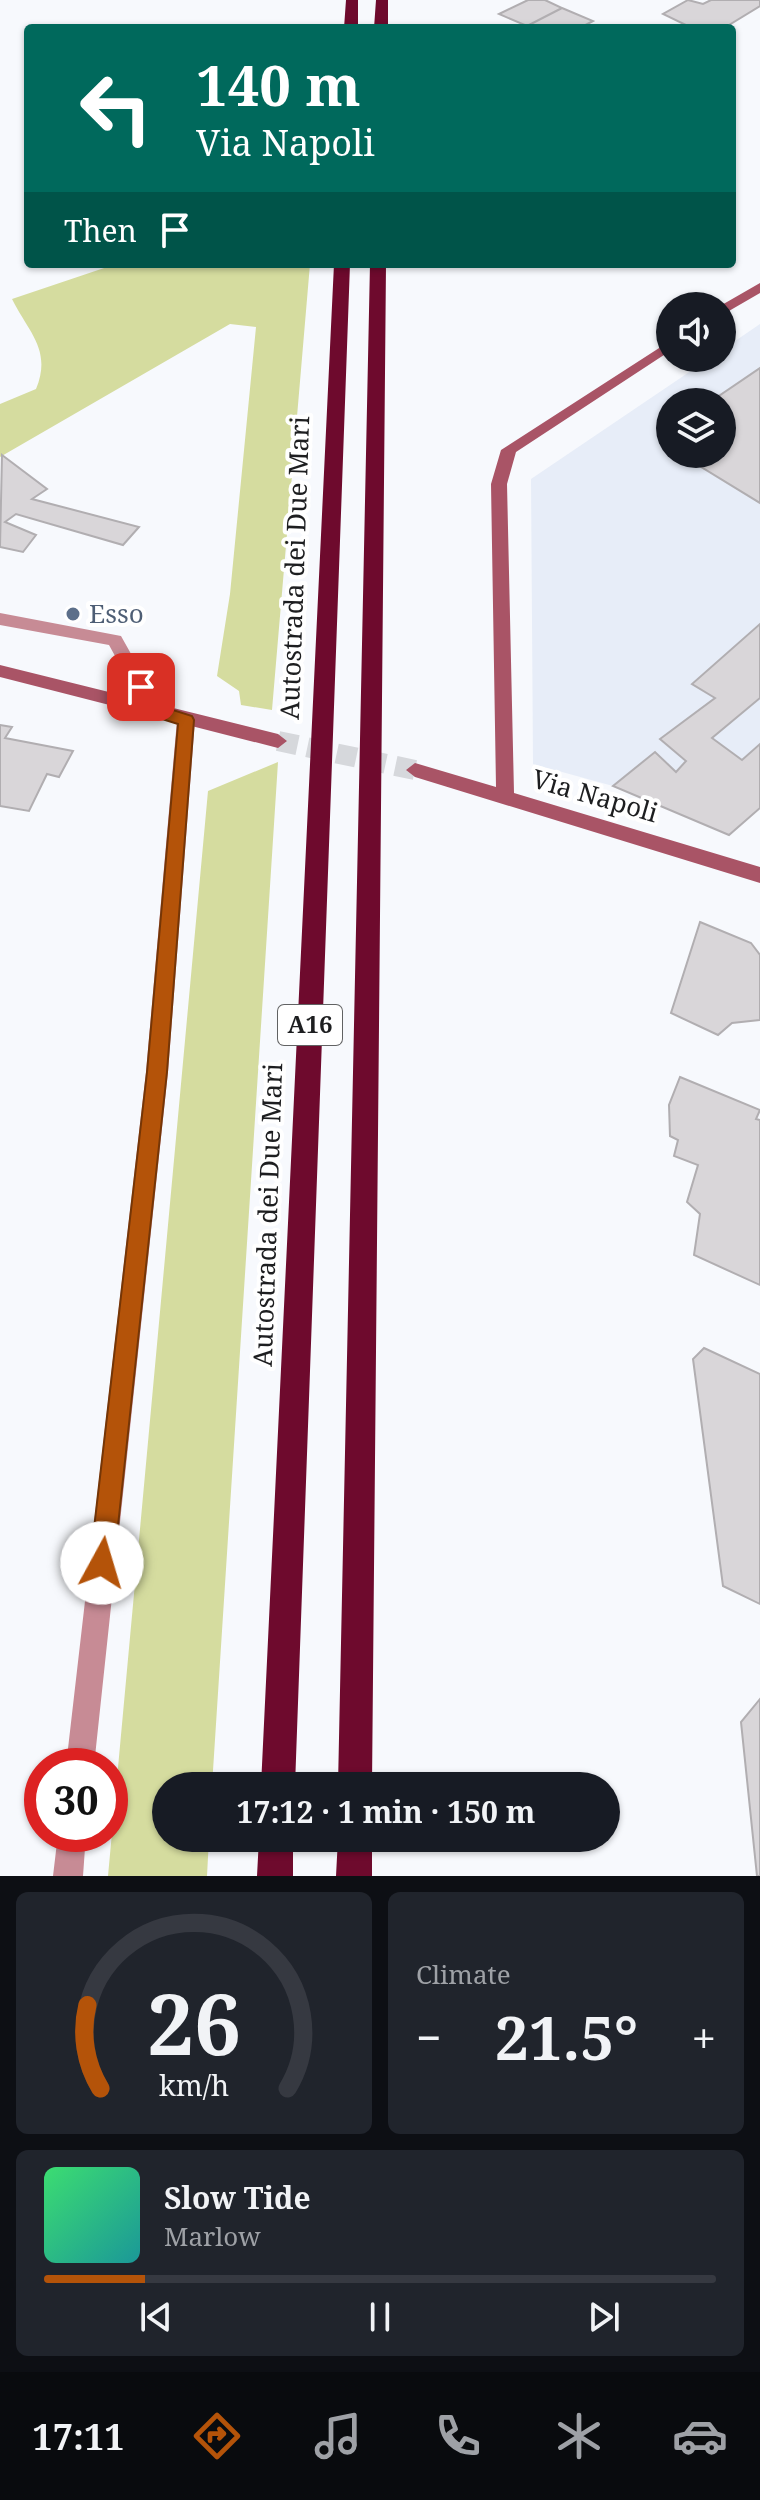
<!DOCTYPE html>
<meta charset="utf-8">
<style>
:root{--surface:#171b24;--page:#20242c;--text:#f1f3f6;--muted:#9ea1a6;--line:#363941;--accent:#b45309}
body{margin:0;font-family:"Noto Serif",serif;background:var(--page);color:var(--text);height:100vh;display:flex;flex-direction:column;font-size:30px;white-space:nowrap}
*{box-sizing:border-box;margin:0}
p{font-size:26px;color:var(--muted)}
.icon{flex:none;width:44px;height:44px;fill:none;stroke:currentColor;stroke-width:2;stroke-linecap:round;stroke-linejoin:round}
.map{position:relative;height:1876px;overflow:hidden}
.sheet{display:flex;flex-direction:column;gap:16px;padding:16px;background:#0d0f14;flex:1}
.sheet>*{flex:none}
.top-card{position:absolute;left:24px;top:24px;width:712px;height:244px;border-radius:8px;box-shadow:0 2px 6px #0004;background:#00695c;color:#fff;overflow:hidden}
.controls{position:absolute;left:656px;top:292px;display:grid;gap:16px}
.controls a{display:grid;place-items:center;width:80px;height:80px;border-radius:50%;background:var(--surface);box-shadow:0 2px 6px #0004;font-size:40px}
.speed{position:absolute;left:24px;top:1748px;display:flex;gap:16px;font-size:40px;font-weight:700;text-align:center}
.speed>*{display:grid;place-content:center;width:104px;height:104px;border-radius:50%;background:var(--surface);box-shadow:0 2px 6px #0004;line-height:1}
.speed .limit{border:12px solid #d22;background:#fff;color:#111}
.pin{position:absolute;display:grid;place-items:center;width:68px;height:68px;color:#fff;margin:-34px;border-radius:16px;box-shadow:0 4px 12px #0006}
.me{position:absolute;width:88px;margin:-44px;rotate:6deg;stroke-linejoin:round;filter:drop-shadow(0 0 6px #0008)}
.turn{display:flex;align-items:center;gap:28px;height:168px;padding:0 40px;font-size:36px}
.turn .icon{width:104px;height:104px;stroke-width:2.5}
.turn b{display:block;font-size:56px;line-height:68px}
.then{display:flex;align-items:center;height:76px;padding:0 40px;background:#0003;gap:16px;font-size:30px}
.big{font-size:60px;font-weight:700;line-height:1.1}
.sheet .card{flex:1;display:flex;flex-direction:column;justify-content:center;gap:12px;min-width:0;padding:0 28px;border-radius:12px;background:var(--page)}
.sheet .dial{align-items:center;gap:0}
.dial svg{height:208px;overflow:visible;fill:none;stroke:var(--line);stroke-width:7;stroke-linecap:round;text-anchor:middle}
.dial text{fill:var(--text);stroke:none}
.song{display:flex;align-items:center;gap:24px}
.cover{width:96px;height:96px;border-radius:12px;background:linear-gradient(135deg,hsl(140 70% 55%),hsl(180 70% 35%))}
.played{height:8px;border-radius:4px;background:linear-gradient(90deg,var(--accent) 15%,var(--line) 15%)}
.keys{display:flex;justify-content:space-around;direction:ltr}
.heat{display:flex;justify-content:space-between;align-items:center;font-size:44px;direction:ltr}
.sheet .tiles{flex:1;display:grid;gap:16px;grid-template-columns:1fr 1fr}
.card:last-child{grid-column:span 2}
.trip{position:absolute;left:152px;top:1772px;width:468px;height:80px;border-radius:40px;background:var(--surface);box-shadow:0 2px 6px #0004;font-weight:700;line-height:80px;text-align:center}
.dock{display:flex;height:128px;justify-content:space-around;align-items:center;background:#090b0e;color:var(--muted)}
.dock .icon{width:56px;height:56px}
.dock .selected{color:var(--accent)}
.dock b{font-size:36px;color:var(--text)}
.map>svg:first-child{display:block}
</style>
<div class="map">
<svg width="760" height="1876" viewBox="0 0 760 1876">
<rect width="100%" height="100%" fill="#f7f9fd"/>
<!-- built -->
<path fill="#e7edf8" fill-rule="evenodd" d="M760 324V808L729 835 613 786 533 764 531 479 710 358H722V350ZM670 402H722V454H670Z"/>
<!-- green -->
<path fill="#d5dc9f" d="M116 264H310L272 710 241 705 239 691 217 676 230 594 256 327 230 324 0 457V404L36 389C52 350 29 333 12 299Z
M278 762 212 1786H166V1838H209L207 1876H108L208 791Z"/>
<!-- building -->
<path fill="#d9d6d9" stroke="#b1aeb1" stroke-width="2" d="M528 0H545L562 8 527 26 499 14Z
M688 0 703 4 711 0H760V6L724 28H692L663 14Z
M562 8 593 21 580 28 527 26Z
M760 368V503L680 454H722V402H710Z
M2 455 47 489 32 499 139 527 123 545 16 514 5 522 36 535 23 552 0 547Z
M760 624V698L712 738 742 760 760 744V808L729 835 613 786 655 752 676 772 686 761 660 739 715 698 692 684Z
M0 725 12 727 5 738 73 751 59 777 47 774 29 811 0 806Z
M700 922 751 943 760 955V1020L732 1023 718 1035 671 1013Z
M680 1077 760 1110 756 1119 760 1120V1285L694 1255 700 1214 687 1202 698 1165 674 1156 678 1140 670 1136 669 1105Z
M704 1348 760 1374V1604L723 1586 693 1359Z
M760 1699V1876H757L741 1722Z"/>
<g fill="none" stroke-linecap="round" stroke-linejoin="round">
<!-- secondary-tunnel -->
<path stroke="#d6d8dc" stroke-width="20" stroke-dasharray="20 10" stroke-linecap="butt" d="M278 741 415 770"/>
<!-- service -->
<path fill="#c78b95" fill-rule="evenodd" d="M0 613 121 636 163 711 160 716H148L109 645 0 625Z"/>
<!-- minor -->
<path fill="#c78b95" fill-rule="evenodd" d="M186 713 195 720 168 1072 94 1766H66L146 1072 177 720Z
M58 1834H86L83 1876H53Z"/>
<!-- secondary -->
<path fill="#a95466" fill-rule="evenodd" d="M760 283V293L722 315 720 306Z
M670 341V351L516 452 507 484 514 793 760 867V883L415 777 406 770 415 763 496 787 491 484 501 450Z
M0 665 278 734 287 741 278 748 0 677Z"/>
<!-- motorway -->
<path fill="#6e0a2d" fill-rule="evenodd" d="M346 0H358V28H344Z
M376 0H388V28H374Z
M334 264H350L295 1786H261Z
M370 264H386L372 1786H338Z
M259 1838H293V1876H257Z
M338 1838H372V1876H336Z"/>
</g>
<!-- route -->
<path fill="#b45309" stroke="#753606" stroke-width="2" d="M141 681 147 683 160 706 192 716 194 720 167 1072 114 1563 111 1571 102 1575 94 1571 90 1563 147 1072 178 724 149 715 133 687Z"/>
<!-- markers -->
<circle fill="#5c6f8a" stroke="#fff" stroke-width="3" cx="73" cy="614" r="8"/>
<g text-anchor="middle" stroke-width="8" stroke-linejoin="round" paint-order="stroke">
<!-- shield labels -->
<rect fill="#fff" stroke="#616263" stroke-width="2" x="278" y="1005" width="64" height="40" rx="6"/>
<g font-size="24" font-weight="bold" fill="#1d1e20">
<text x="310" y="1033">A16</text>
</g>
<!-- street labels -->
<g font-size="26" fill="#1d1e20" stroke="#fff">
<text transform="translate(295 568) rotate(-88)" y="9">Autostrada dei Due Mari</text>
<text transform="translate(595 796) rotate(16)" y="9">Via Napoli</text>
<text transform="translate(268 1215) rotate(-88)" y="9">Autostrada dei Due Mari</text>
</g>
<!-- service labels -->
<g font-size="26" fill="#4e5e75" stroke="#fff" text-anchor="start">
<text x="89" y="623">Esso</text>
</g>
</g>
</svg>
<div class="controls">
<a><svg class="icon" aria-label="sound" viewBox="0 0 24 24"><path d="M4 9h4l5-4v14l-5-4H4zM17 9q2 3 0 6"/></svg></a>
<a><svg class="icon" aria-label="layers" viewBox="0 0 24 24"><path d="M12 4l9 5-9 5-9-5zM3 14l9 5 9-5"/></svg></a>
</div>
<div class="speed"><div class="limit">30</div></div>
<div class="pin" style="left:141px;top:687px;background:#d93025"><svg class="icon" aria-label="arrive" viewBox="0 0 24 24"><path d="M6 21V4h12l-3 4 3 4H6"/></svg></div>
<svg class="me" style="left:102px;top:1563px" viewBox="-20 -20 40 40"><circle r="19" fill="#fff"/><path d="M0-13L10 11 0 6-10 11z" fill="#b45309"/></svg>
<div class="trip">17:12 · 1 min · 150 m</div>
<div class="top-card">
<div class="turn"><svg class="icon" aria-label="left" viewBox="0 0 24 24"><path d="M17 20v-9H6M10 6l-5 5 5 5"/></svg><div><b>140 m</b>Via Napoli</div></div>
<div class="then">Then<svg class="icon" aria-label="arrive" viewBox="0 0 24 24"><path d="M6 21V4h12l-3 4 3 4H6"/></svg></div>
</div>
</div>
<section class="sheet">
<div class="tiles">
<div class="card dial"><svg viewBox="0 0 100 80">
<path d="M14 69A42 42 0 1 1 86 69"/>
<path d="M14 69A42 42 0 0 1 9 37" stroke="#b45309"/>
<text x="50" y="56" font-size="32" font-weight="700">26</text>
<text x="50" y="72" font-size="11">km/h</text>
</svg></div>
<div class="card"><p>Climate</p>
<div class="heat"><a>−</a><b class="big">21.5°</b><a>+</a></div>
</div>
<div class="card">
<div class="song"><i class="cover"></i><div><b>Slow Tide</b><p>Marlow</p></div></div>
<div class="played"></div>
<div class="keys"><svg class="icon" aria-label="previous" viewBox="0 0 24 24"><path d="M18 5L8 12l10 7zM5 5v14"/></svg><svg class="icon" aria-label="pause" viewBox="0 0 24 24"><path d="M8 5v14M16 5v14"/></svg><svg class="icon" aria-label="next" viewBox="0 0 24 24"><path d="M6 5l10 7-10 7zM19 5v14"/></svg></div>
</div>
</div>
</section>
<nav class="dock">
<b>17:11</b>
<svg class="icon selected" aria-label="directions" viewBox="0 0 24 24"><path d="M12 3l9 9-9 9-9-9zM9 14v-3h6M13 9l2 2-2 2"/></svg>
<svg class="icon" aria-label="music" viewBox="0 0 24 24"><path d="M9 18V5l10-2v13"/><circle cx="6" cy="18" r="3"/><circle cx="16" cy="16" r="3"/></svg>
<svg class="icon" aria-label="phone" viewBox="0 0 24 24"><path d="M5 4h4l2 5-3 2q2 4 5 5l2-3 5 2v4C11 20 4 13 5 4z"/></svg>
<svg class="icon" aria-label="climate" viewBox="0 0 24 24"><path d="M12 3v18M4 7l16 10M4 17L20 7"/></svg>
<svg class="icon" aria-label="car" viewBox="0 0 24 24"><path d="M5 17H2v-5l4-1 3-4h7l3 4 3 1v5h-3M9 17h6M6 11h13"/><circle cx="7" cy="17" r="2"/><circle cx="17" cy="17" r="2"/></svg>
</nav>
